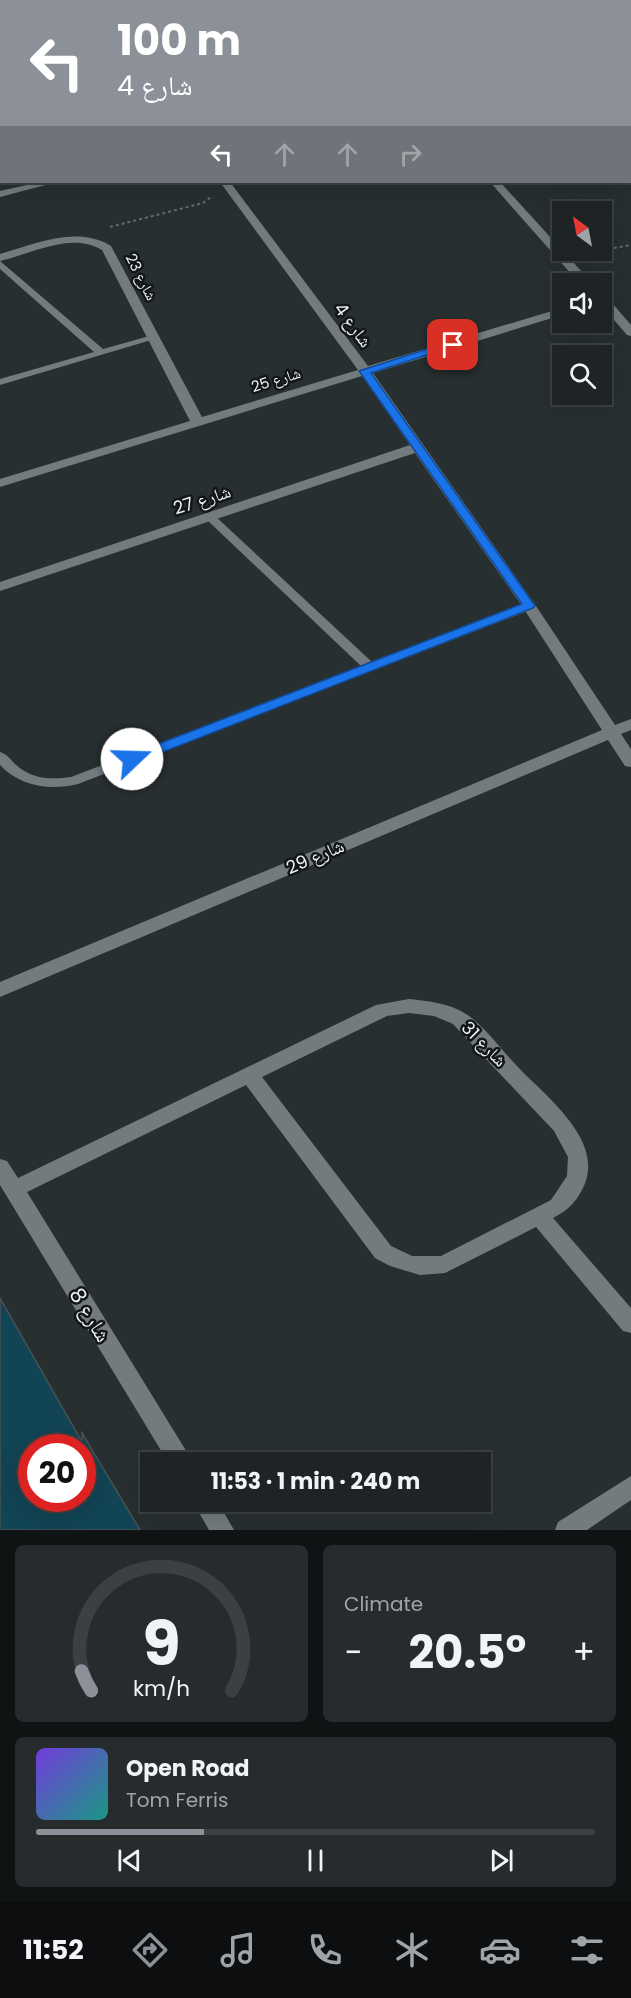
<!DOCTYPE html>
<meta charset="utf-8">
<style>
:root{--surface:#1e2325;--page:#262b2d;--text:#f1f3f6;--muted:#a1a4a7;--line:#3c4042;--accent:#8c9099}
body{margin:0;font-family:Poppins,"Noto Naskh Arabic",sans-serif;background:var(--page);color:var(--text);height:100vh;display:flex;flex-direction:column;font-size:22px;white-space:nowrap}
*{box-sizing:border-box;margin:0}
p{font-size:20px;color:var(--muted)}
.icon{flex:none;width:33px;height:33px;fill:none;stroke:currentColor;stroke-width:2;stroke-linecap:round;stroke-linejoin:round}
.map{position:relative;height:1530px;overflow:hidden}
.drawer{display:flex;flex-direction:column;gap:15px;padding:15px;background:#101314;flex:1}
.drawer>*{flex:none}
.banner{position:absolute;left:0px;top:0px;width:632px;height:183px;box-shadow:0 6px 24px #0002,0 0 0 2px var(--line);background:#8c9099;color:#fff;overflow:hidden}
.needle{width:39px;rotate:328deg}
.controls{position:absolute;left:552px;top:201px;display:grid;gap:12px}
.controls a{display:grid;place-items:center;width:60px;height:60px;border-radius:0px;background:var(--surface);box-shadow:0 6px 24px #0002,0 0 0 2px var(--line);font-size:30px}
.speed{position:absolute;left:18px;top:1434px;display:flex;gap:12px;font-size:30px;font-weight:700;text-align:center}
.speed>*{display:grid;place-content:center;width:78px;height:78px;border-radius:50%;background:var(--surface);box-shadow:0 6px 24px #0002,0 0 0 2px var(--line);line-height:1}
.speed .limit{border:9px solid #d22;background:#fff;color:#111}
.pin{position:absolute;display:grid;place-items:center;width:51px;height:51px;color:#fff;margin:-26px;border-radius:12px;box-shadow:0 3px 9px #0006}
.me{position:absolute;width:66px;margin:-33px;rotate:69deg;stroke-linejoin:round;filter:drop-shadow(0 0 4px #0008)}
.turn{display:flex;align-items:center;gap:21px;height:126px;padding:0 18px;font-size:27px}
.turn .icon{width:78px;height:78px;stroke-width:2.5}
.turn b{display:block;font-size:42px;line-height:51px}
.lanes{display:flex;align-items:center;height:57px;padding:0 18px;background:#0003;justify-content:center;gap:30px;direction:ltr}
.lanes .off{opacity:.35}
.big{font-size:45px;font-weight:700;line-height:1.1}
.drawer .tile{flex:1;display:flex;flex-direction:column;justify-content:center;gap:9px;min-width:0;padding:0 21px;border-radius:9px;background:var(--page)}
.drawer .dial{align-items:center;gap:0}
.dial svg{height:156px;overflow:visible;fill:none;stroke:var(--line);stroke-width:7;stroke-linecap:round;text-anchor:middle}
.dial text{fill:var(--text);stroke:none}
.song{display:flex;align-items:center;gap:18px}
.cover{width:72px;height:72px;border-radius:9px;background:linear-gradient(135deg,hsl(260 70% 55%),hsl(170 70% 35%))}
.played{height:6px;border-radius:3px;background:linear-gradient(90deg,var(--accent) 30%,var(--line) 30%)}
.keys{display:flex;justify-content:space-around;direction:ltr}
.heat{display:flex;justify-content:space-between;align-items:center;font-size:33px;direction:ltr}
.drawer .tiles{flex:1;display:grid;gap:15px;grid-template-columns:1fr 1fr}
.tile:last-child{grid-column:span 2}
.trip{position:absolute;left:140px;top:1452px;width:351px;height:60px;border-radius:0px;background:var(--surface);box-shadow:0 6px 24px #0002,0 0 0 2px var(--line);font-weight:700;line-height:60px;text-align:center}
.tab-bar{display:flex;height:96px;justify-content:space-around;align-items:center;background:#0c0e0f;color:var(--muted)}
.tab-bar .icon{width:42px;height:42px}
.tab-bar .selected{color:var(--accent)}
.tab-bar b{font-size:27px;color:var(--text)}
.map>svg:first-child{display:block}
</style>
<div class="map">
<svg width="631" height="1530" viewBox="0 0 631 1530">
<rect width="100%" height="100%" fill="#282f31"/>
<!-- building -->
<path fill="#114454" stroke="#4c5356" stroke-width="1.5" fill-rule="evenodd" d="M0 1298 82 1442V1433L140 1530H0ZM32 1448H82V1498H32Z"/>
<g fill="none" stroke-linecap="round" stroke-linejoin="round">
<!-- path -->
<path stroke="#646a6c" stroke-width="2" stroke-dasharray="3 3" stroke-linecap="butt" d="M110 227 203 203 211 197
M602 250 631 245
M586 252 596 250"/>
<!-- service -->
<path fill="#737b7e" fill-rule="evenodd" d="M4 0H12L13 2H5Z
M0 122H2L0 130Z
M0 261 103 349 153 335 158 338 0 385V379L94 352 0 269Z
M210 514 214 515 372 662 525 603 529 602 535 606 533 609 78 784C50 791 19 786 0 765V752C7 754 10 759 15 764 31 779 50 780 71 777L361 666 206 519V515Z"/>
<!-- minor -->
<path fill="#737b7e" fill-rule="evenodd" d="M12 0H27L11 2Z
M339 0H365L366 2H340Z
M0 7 2 8V14L0 13Z
M630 9H631V15H630Z
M0 45H2V51H0Z
M630 64H631V70H630Z
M40 182H57L0 197V191Z
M220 182H230L368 366 562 308V315L373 373 536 606 615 725 631 719V730L621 734 631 749V767L625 766 608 740 0 997V982L602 730 522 606 415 453 0 591V582L410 445 362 376 0 487V479L190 421 102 250C72 231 31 254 0 261V254C35 244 77 225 111 246L202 417 358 370Z
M490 182H500L593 284H580Z
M602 295 606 296 631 325V336L627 335 602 306Z
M409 999C428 1001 449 1003 466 1014 483 1024 502 1051 517 1066 546 1097 608 1142 582 1190 575 1203 567 1211 553 1218L631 1308V1333L623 1331 536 1227 445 1273 420 1275 390 1266 375 1258 246 1085 27 1192 193 1462H168L0 1185V1159L7 1161 18 1178 376 1005ZM409 1013 434 1016 453 1024 554 1131 568 1157 567 1176 551 1200 441 1256H412L391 1246 262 1077 387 1016Z
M631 1476V1500L587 1530H555L558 1522Z
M193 1502H218L234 1530H209Z"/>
<!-- tertiary -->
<path fill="#737b7e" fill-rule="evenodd" d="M449 0H458L459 2H450Z
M484 0H493L494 2H485Z
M630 125H631V132H630Z
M630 168H631V175H630Z"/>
</g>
<!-- route -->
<path fill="#1a73e8" stroke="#114b97" stroke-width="1.5" d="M449 342 458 345 371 373 535 606 533 608 137 762H127V756L522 604 359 371Z"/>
<g text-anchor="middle" stroke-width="5" stroke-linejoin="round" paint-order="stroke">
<!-- far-street labels -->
<g font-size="15" fill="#ecf1f2" stroke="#131618">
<text transform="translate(141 277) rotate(63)" y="5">شارع 23</text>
<text transform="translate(276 380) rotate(-17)" y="5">شارع 25</text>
</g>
<!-- street labels -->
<g font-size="18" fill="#ecf1f2" stroke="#131618">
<text transform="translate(353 325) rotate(54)" y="6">شارع 4</text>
<text transform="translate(202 500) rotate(-18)" y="6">شارع 27</text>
<text transform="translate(315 857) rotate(-23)" y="6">شارع 29</text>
<text transform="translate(484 1044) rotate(45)" y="6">شارع 31</text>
</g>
<!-- near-street labels -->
<g font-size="21" fill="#ecf1f2" stroke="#131618">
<text transform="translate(90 1315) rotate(59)" y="7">شارع 8</text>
</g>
</g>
</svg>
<div class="controls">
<a><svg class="needle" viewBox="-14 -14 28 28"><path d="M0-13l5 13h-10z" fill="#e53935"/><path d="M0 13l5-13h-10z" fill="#a1a4a7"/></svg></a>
<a><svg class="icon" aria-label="sound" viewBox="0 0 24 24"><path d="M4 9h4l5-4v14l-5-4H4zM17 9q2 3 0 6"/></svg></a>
<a><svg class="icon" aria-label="search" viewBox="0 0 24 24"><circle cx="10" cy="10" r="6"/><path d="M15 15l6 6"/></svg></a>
</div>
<div class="speed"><div class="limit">20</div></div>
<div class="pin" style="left:453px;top:345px;background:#d93025"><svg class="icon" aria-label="arrive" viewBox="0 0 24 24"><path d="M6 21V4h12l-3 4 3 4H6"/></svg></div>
<svg class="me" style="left:132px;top:759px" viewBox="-20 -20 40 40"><circle r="19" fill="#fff"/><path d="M0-13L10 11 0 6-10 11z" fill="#1a73e8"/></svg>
<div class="trip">11:53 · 1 min · 240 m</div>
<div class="banner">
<div class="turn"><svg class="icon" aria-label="left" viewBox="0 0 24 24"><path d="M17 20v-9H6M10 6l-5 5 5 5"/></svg><div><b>100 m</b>شارع 4</div></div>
<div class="lanes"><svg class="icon" aria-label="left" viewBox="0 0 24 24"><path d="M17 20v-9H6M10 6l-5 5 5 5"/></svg><svg class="icon off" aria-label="ahead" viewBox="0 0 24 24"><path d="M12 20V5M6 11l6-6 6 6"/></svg><svg class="icon off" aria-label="ahead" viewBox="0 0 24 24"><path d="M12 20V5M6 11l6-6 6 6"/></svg><svg class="icon off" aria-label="right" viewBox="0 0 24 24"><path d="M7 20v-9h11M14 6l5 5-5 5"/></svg></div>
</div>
</div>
<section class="drawer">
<div class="tiles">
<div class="tile dial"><svg viewBox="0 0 100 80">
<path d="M14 69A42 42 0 1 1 86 69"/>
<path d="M14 69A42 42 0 0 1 9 59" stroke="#8c9099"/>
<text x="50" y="56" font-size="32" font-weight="700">9</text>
<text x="50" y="72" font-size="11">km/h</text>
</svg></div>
<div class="tile"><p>Climate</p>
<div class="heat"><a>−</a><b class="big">20.5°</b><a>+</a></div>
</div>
<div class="tile">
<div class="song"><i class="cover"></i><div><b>Open Road</b><p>Tom Ferris</p></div></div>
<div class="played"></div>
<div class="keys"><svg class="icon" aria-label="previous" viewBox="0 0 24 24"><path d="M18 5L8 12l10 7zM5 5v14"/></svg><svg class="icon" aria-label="pause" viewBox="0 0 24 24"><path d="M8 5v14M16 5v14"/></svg><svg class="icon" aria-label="next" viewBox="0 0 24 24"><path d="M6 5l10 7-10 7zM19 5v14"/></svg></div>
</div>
</div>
</section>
<nav class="tab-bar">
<b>11:52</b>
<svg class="icon selected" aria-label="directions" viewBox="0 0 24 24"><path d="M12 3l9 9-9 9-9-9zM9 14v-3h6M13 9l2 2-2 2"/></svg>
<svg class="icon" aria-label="music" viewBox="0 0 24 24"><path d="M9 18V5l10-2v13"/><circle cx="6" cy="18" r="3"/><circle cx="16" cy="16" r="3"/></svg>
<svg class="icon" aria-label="phone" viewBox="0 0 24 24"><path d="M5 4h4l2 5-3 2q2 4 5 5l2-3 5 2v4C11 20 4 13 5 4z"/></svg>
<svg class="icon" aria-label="climate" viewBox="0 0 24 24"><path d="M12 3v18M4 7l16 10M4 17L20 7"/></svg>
<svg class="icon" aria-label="car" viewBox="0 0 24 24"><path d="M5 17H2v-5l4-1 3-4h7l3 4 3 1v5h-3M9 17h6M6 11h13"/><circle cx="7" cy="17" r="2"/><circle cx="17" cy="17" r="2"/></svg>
<svg class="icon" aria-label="filters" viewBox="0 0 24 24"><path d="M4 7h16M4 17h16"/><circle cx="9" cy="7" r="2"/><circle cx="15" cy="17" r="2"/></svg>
</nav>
